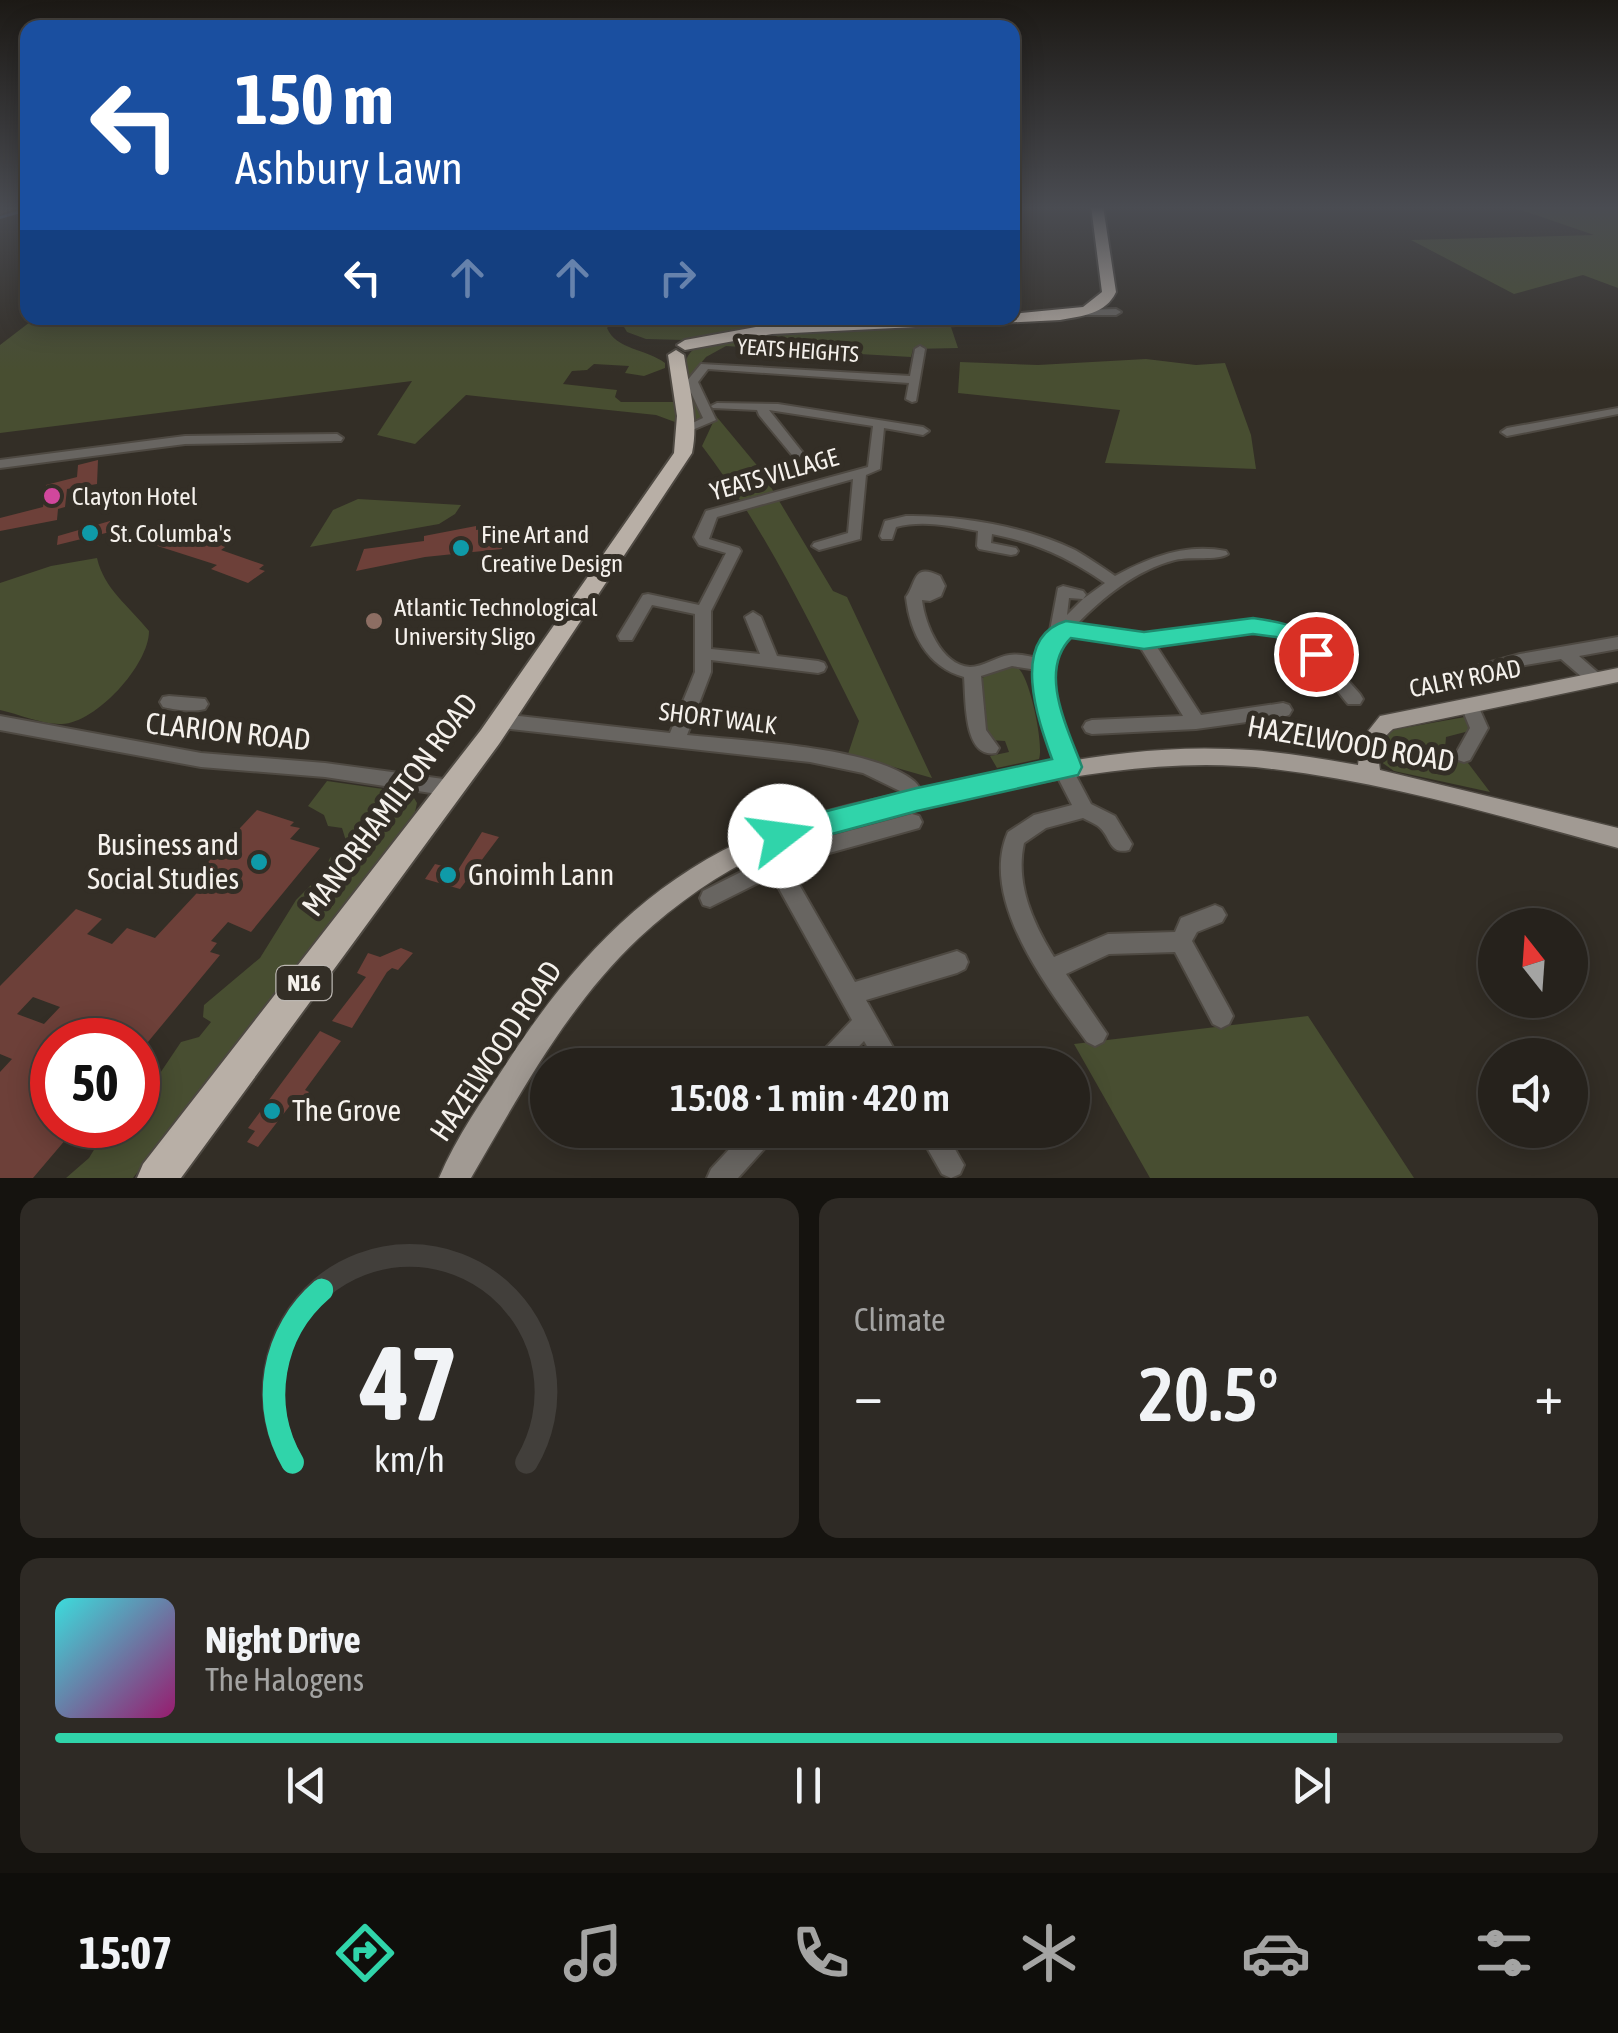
<!DOCTYPE html>
<meta charset="utf-8">
<style>
:root{--surface:#26221c;--page:#2e2a25;--text:#f1f3f6;--muted:#a4a4a3;--line:#423f3b;--accent:#30d4aa}
body{margin:0;font-family:"Asap Condensed",sans-serif;background:var(--page);color:var(--text);height:100vh;display:flex;flex-direction:column;font-size:38px;white-space:nowrap}
*{box-sizing:border-box;margin:0}
p{font-size:32px;color:var(--muted)}
.icon{flex:none;width:55px;height:55px;fill:none;stroke:currentColor;stroke-width:2;stroke-linecap:round;stroke-linejoin:round}
.map{position:relative;height:1178px;overflow:hidden}
.drawer{display:flex;flex-direction:column;gap:20px;padding:20px;background:#15130f;flex:1}
.drawer>*{flex:none}
.top-card{position:absolute;left:20px;top:20px;width:1000px;height:305px;border-radius:20px;box-shadow:0 5px 25px #0003,0 0 0 2px var(--line);background:#1a4fa0;color:#fff;overflow:hidden}
.needle{width:65px;rotate:343deg}
.controls{position:absolute;left:1478px;top:908px;display:grid;gap:20px}
.controls a{display:grid;place-items:center;width:110px;height:110px;border-radius:50%;background:var(--surface);box-shadow:0 5px 25px #0003,0 0 0 2px var(--line);font-size:50px}
.speed{position:absolute;left:30px;top:1018px;display:flex;gap:20px;font-size:50px;font-weight:700;text-align:center}
.speed>*{display:grid;place-content:center;width:130px;height:130px;border-radius:50%;background:var(--surface);box-shadow:0 5px 25px #0003,0 0 0 2px var(--line);line-height:1}
.speed .limit{border:15px solid #d22;background:#fff;color:#111}
.pin{position:absolute;display:grid;place-items:center;width:85px;height:85px;color:#fff;margin:-42px;border:5px solid #fff;border-radius:50%;box-shadow:0 2px 10px #0007}
.me{position:absolute;width:110px;margin:-55px;rotate:75deg;stroke-linejoin:round;filter:drop-shadow(0 0 8px #0008)}
.turn{display:flex;align-items:center;gap:35px;height:210px;padding:0 50px;font-size:45px}
.turn .icon{width:130px;height:130px;stroke-width:2.5}
.turn b{display:block;font-size:70px;line-height:85px}
.lanes{display:flex;align-items:center;height:95px;padding:0 50px;background:#0003;justify-content:center;gap:50px;direction:ltr}
.lanes .off{opacity:.35}
.big{font-size:75px;font-weight:600;line-height:1.1}
.drawer .card{flex:1;display:flex;flex-direction:column;justify-content:center;gap:15px;min-width:0;padding:0 35px;border-radius:20px;background:var(--page)}
.drawer .dial{align-items:center;gap:0}
.dial svg{height:260px;overflow:visible;fill:none;stroke:var(--line);stroke-width:7;stroke-linecap:round;text-anchor:middle}
.dial text{fill:var(--text);stroke:none}
.song{display:flex;align-items:center;gap:30px}
.cover{width:120px;height:120px;border-radius:15px;background:linear-gradient(135deg,hsl(180 70% 55%),hsl(320 70% 35%))}
.played{height:10px;border-radius:5px;background:linear-gradient(90deg,var(--accent) 85%,var(--line) 85%)}
.keys{display:flex;justify-content:space-around;direction:ltr}
.heat{display:flex;justify-content:space-between;align-items:center;font-size:55px;direction:ltr}
.drawer .tiles{flex:1;display:grid;gap:20px;grid-template-columns:1fr 1fr}
.card:last-child{grid-column:span 2}
.trip{position:absolute;left:530px;top:1048px;width:560px;height:100px;border-radius:50px;background:var(--surface);box-shadow:0 5px 25px #0003,0 0 0 2px var(--line);font-weight:600;line-height:100px;text-align:center}
.tabs{display:flex;height:160px;justify-content:space-around;align-items:center;background:#0f0e0b;color:var(--muted)}
.tabs .icon{width:70px;height:70px}
.tabs .active{color:var(--accent)}
.tabs b{font-size:45px;color:var(--text)}
.map>svg:first-child{display:block}
</style>
<div class="map">
<svg width="1618" height="1178" viewBox="0 0 1618 1178">
<rect width="100%" height="100%" fill="#332e26"/>
<!-- green -->
<path fill="#484e31" d="M1509 206H1618V288L1583 275 1514 294 1411 240 1594 235Z
M61 318H616L607 328C616 350 647 349 665 363V368L644 376 625 373 629 366 594 364 587 370 572 371 563 384 617 390 615 397 621 402H679L683 425 656 415 466 395 415 444 377 435 412 381 0 433V345L30 322Z
M633 318H759L764 324 791 326 685 340 646 339 627 332 624 327Z
M950 324 958 348 913 349 911 357 726 346 706 357 688 379C689 396 704 406 705 421H694C689 403 677 369 690 353 711 327 908 326 950 324Z
M1146 359 1196 365 1225 363 1251 435 1256 469 1105 463 1120 410 958 393 960 362 1038 365Z
M716 416 760 469 833 591 847 597 932 778 848 754 859 721C811 625 767 531 702 446Z
M358 499 461 505 455 514 439 524 310 547 333 510Z
M97 558C104 589 129 606 149 631 149 665 96 723 62 724 43 725 19 714 0 710V583L51 566Z
M1008 667 1018 668C1030 677 1044 745 1039 759L997 768 990 756 1009 752 1005 741 989 740 983 731 979 681 990 672Z
M1465 717 1470 720 1469 731 1446 737 1445 749 1468 763 1490 792 1394 771 1377 759 1381 741 1392 730Z
M327 781 411 793 417 803 415 812 133 1178H66L89 1158 109 1125H138V1094H146L181 1042 199 1037 211 1022 203 1017 204 1005 260 958 296 900 323 873 330 858 347 844 342 828 328 826 324 815 308 806Z
M1308 1016 1414 1178H1150L1074 1044Z"/>
<g fill="none" stroke-linecap="round" stroke-linejoin="round">
<!-- river -->
<path fill="#4e668a" fill-rule="evenodd" d="M28 206V211L0 219V213Z"/>
</g>
<!-- building -->
<path fill="#6d4039" fill-rule="evenodd" d="M98 460 97 484 67 489 65 507 58 509 57 520 0 531V518L43 507 46 485 77 477 78 465Z
M110 521V532L57 545 58 536Z
M476 526V530L489 528V541L502 539V549L425 557 356 571 364 549 424 541V536Z
M161 529 209 544 222 536 235 540 221 550 264 565 259 569 265 571 248 583 211 569 217 565 142 541Z
M257 810 294 822 290 826 300 828 290 839 320 848 251 932 228 922 211 941 217 943 210 952 220 955 138 1054V1040H52V1125H78L33 1178H0V1072L12 1059 0 1054V986L76 909 102 919 87 934 112 944 127 928 155 938 209 880 196 875ZM33 997 60 1007 44 1024 17 1014Z
M482 832 499 837 460 889 425 879 435 864 458 870Z
M401 948 413 953 398 970 392 968 387 972 352 1028 332 1021 366 977 357 973 368 953 380 957Z
M320 1031 341 1041 305 1090 309 1092 301 1102 295 1099 258 1147 247 1142 255 1131 248 1128Z"/>
<g fill="none" stroke-linecap="round" stroke-linejoin="round">
<defs>
<path id="minor" d="M13 206H26L0 214V210Z
M1080 310 1116 309 1121 312 1116 315H1077V311Z
M920 346 925 349 916 401 912 402 906 399 909 383 708 369 698 382 716 420 690 431 684 427 703 418 686 382 701 364 910 376 915 349Z
M717 403 778 404 923 427 929 431 923 435 884 428 880 469 866 475 860 539 819 550 812 546 814 543 848 533 853 479 717 517 709 539 739 548 741 551 711 611V649L760 654 745 617 753 612 761 617 777 656 818 661 824 663 826 667 824 671 818 673 711 660V672L687 735C743 741 871 746 914 781 919 785 923 794 926 800L924 806 917 808 910 806 902 792 863 773 810 762 501 728 495 726 492 721 495 716 501 714 670 733 695 672V614L652 605 632 640H620L618 636 643 595 648 594 699 605 726 553 699 545 694 537 706 511 868 467 873 426 769 410 807 458 801 462 797 461 759 415 757 410 713 408 711 406Z
M1618 408V414L1507 436 1501 432 1507 428Z
M337 434 343 438 341 441 185 444 0 468V460L185 436Z
M906 516C959 515 1028 527 1075 550 1089 558 1102 567 1115 576 1150 557 1186 543 1226 551L1228 554C1218 561 1191 556 1175 560 1136 570 1103 597 1076 625L1144 634 1253 621 1281 625 1309 637 1360 694 1363 699 1360 704H1348C1334 687 1312 655 1295 644 1261 620 1194 639 1155 644L1201 715 1283 703 1289 705 1292 710 1289 715 1283 717 1196 729 1092 734 1086 732 1083 727 1086 722 1092 720 1183 716 1139 645 1068 635C1039 679 1060 722 1077 767L1074 772 1091 804 1115 816 1132 844 1129 850C1108 855 1112 837 1098 826 1094 823 1088 821 1083 818L1046 828 1024 843C1015 884 1033 923 1054 957L1108 934 1175 932 1181 918 1215 905 1222 908 1226 915 1222 922 1197 932 1192 941 1229 1008 1233 1016 1229 1024 1221 1028 1213 1024 1175 952 1109 954 1066 974 1107 1034 1103 1042 1095 1046 1087 1042C1049 990 978 900 1008 832L1034 815 1072 805 1053 768 1057 762 1038 707 1037 670 1012 666 981 676 986 730 999 748 996 753C963 759 966 699 964 677 927 667 910 633 906 597 917 583 912 562 940 576L945 586 941 596 930 601 922 600C925 624 941 665 970 667 983 667 996 657 1009 655 1019 653 1030 657 1040 658L1048 641 1058 588 1063 586 1083 591 1086 595 1083 599 1105 583C1068 557 1036 543 992 534L991 543 1016 548 1018 551 1016 554 1011 555 979 549 977 546 978 531C951 526 923 520 896 527L892 539H882L880 536 885 521ZM1069 598 1083 599 1067 615Z
M1618 637V649L1579 656 1602 676 1604 680 1602 684H1590L1561 659 1520 666 1446 686 1440 684 1438 680 1440 676 1520 654Z
M169 696 205 699 208 704 205 709C193 712 175 710 163 707L160 702 163 697Z
M1470 700 1476 701 1488 728 1470 760 1464 762 1458 760 1455 755 1470 728 1461 706 1464 701Z
M0 716 201 753 325 763 451 780 458 783 460 788 458 793 451 796 325 777 201 767 0 730Z
M912 814 919 816 922 822 919 828 804 860 789 867 855 982 957 951 965 955 968 962 965 969 957 973 866 1000 903 1065H878L864 1041 841 1065H813L817 1057 852 1020 772 876 710 907 703 905 700 898 703 891 793 846Z
M747 1130H777L773 1139 738 1178H707L711 1169Z
M917 1130H944L964 1165 960 1174 951 1178 942 1174Z"/>
<path id="major" d="M1618 668V682L1393 729C1379 741 1377 751 1380 770L1618 828V848C1504 817 1390 783 1273 769 1158 755 1042 781 930 806 876 818 821 828 770 850 722 871 678 902 639 938 567 1006 520 1094 471 1178H439C456 1137 484 1098 508 1061 570 965 648 880 756 835 826 806 902 793 975 778 1059 762 1145 745 1230 749 1273 750 1316 758 1358 765L1361 740 1380 716Z"/>
<path id="highway" d="M1091 206H1103L1116 292C1106 314 1082 316 1060 320L772 334 685 350 677 345 685 340 772 324 1012 318V314L1083 307 1102 292Z
M676 350 684 355C689 388 699 419 692 453L499 744 181 1178H137L143 1164 481 730 674 453 677 416 668 355Z"/>
</defs>
<!-- minor casing -->
<use href="#minor" stroke="#4e4942" stroke-width="4"/>
<!-- major casing -->
<use href="#major" stroke="#4e4942" stroke-width="3"/>
<!-- highway casing -->
<use href="#highway" stroke="#4e4942" stroke-width="4"/>
<!-- minor -->
<use href="#minor" fill="#686561" fill-rule="evenodd"/>
<!-- major -->
<use href="#major" fill="#a19a93" fill-rule="evenodd"/>
<!-- highway -->
<use href="#highway" fill="#b8afa6" fill-rule="evenodd"/>
</g>
<!-- sky -->
<linearGradient id="sky" x2="0" y2="1"><stop stop-color="#1c1915"/><stop offset="0.56" stop-color="#4a4c52"/><stop offset="1" stop-color="#4a4c52" stop-opacity="0"/></linearGradient>
<rect width="1618" height="371" fill="url(#sky)"/>
<!-- route -->
<path fill="#30d4aa" stroke="#1f8a6e" stroke-width="2.5" d="M1253 618C1282 622 1311 627 1328 654L1316 662 1276 637 1253 634 1144 649 1071 638C1037 672 1069 731 1082 767L1078 775 917 811 780 848 770 845 766 836 770 826 780 823 917 788 1052 759C1039 723 1008 638 1066 621L1144 632Z"/>
<!-- markers -->
<circle fill="#d1479c" stroke="#332e26" stroke-width="4" cx="52" cy="496" r="10"/>
<g fill="#0f9aa8" stroke="#332e26" stroke-width="4">
<circle cx="90" cy="533" r="10"/>
<circle cx="461" cy="548" r="10"/>
<circle cx="259" cy="862" r="10"/>
<circle cx="448" cy="875" r="10"/>
<circle cx="272" cy="1111" r="10"/>
</g>
<circle fill="#8d6e63" stroke="#332e26" stroke-width="4" cx="374" cy="621" r="10"/>
<g text-anchor="middle" stroke-width="10" stroke-linejoin="round" paint-order="stroke">
<!-- far-street labels -->
<g font-size="22" fill="#f5f1ec" stroke="#332e26">
<text transform="translate(798 350) rotate(4)" y="8">YEATS HEIGHTS</text>
</g>
<!-- shield labels -->
<rect fill="#332e26" stroke="#bbb6b1" stroke-width="2.5" x="276.5" y="966" width="55" height="34" rx="8"/>
<g font-size="22" font-weight="bold" fill="#f5f1ec">
<text x="304" y="991">N16</text>
</g>
<!-- street labels -->
<g font-size="25" fill="#f5f1ec" stroke="#332e26">
<text transform="translate(774 474) rotate(-16)" y="9">YEATS VILLAGE</text>
<text transform="translate(1465 678) rotate(-11)" y="9">CALRY ROAD</text>
<text transform="translate(718 718) rotate(7)" y="9">SHORT WALK</text>
</g>
<!-- poi labels -->
<g font-size="25" fill="#f5f1ec" stroke="#332e26" text-anchor="start">
<text x="72" y="505">Clayton Hotel</text>
<text x="110" y="542">St. Columba's</text>
<text x="481" y="543">Fine Art and<tspan x="481" dy="29">Creative Design</tspan></text>
<text x="394" y="616">Atlantic Technological<tspan x="394" dy="29">University Sligo</tspan></text>
</g>
<!-- near-street labels -->
<g font-size="30" fill="#f5f1ec" stroke="#332e26">
<text transform="translate(228 732) rotate(6)" y="10">CLARION ROAD</text>
<text transform="translate(1351 744) rotate(10)" y="10">HAZELWOOD ROAD</text>
<text transform="translate(390 805) rotate(-53)" y="10">MANORHAMILTON ROAD</text>
<text transform="translate(496 1051) rotate(-56)" y="10">HAZELWOOD ROAD</text>
</g>
<!-- near-poi labels -->
<g font-size="30" fill="#f5f1ec" stroke="#332e26" text-anchor="start">
<text x="239" y="855" text-anchor="end">Business and<tspan x="239" dy="34">Social Studies</tspan></text>
<text x="468" y="885">Gnoimh Lann</text>
<text x="292" y="1121">The Grove</text>
</g>
</g>
</svg>
<div class="controls">
<a><svg class="needle" viewBox="-14 -14 28 28"><path d="M0-13l5 13h-10z" fill="#e53935"/><path d="M0 13l5-13h-10z" fill="#a4a4a3"/></svg></a>
<a><svg class="icon" aria-label="sound" viewBox="0 0 24 24"><path d="M4 9h4l5-4v14l-5-4H4zM17 9q2 3 0 6"/></svg></a>
</div>
<div class="speed"><div class="limit">50</div></div>
<div class="pin" style="left:1316px;top:654px;background:#d93025"><svg class="icon" aria-label="arrive" viewBox="0 0 24 24"><path d="M6 21V4h12l-3 4 3 4H6"/></svg></div>
<svg class="me" style="left:780px;top:836px" viewBox="-20 -20 40 40"><circle r="19" fill="#fff"/><path d="M0-13L10 11 0 6-10 11z" fill="#30d4aa"/></svg>
<div class="trip">15:08 · 1 min · 420 m</div>
<div class="top-card">
<div class="turn"><svg class="icon" aria-label="left" viewBox="0 0 24 24"><path d="M17 20v-9H6M10 6l-5 5 5 5"/></svg><div><b>150 m</b>Ashbury Lawn</div></div>
<div class="lanes"><svg class="icon" aria-label="left" viewBox="0 0 24 24"><path d="M17 20v-9H6M10 6l-5 5 5 5"/></svg><svg class="icon off" aria-label="ahead" viewBox="0 0 24 24"><path d="M12 20V5M6 11l6-6 6 6"/></svg><svg class="icon off" aria-label="ahead" viewBox="0 0 24 24"><path d="M12 20V5M6 11l6-6 6 6"/></svg><svg class="icon off" aria-label="right" viewBox="0 0 24 24"><path d="M7 20v-9h11M14 6l5 5-5 5"/></svg></div>
</div>
</div>
<section class="drawer">
<div class="tiles">
<div class="card dial"><svg viewBox="0 0 100 80">
<path d="M14 69A42 42 0 1 1 86 69"/>
<path d="M14 69A42 42 0 0 1 23 16" stroke="#30d4aa"/>
<text x="50" y="56" font-size="32" font-weight="700">47</text>
<text x="50" y="72" font-size="11">km/h</text>
</svg></div>
<div class="card"><p>Climate</p>
<div class="heat"><a>−</a><b class="big">20.5°</b><a>+</a></div>
</div>
<div class="card">
<div class="song"><i class="cover"></i><div><b>Night Drive</b><p>The Halogens</p></div></div>
<div class="played"></div>
<div class="keys"><svg class="icon" aria-label="previous" viewBox="0 0 24 24"><path d="M18 5L8 12l10 7zM5 5v14"/></svg><svg class="icon" aria-label="pause" viewBox="0 0 24 24"><path d="M8 5v14M16 5v14"/></svg><svg class="icon" aria-label="next" viewBox="0 0 24 24"><path d="M6 5l10 7-10 7zM19 5v14"/></svg></div>
</div>
</div>
</section>
<nav class="tabs">
<b>15:07</b>
<svg class="icon active" aria-label="directions" viewBox="0 0 24 24"><path d="M12 3l9 9-9 9-9-9zM9 14v-3h6M13 9l2 2-2 2"/></svg>
<svg class="icon" aria-label="music" viewBox="0 0 24 24"><path d="M9 18V5l10-2v13"/><circle cx="6" cy="18" r="3"/><circle cx="16" cy="16" r="3"/></svg>
<svg class="icon" aria-label="phone" viewBox="0 0 24 24"><path d="M5 4h4l2 5-3 2q2 4 5 5l2-3 5 2v4C11 20 4 13 5 4z"/></svg>
<svg class="icon" aria-label="climate" viewBox="0 0 24 24"><path d="M12 3v18M4 7l16 10M4 17L20 7"/></svg>
<svg class="icon" aria-label="car" viewBox="0 0 24 24"><path d="M5 17H2v-5l4-1 3-4h7l3 4 3 1v5h-3M9 17h6M6 11h13"/><circle cx="7" cy="17" r="2"/><circle cx="17" cy="17" r="2"/></svg>
<svg class="icon" aria-label="filters" viewBox="0 0 24 24"><path d="M4 7h16M4 17h16"/><circle cx="9" cy="7" r="2"/><circle cx="15" cy="17" r="2"/></svg>
</nav>
